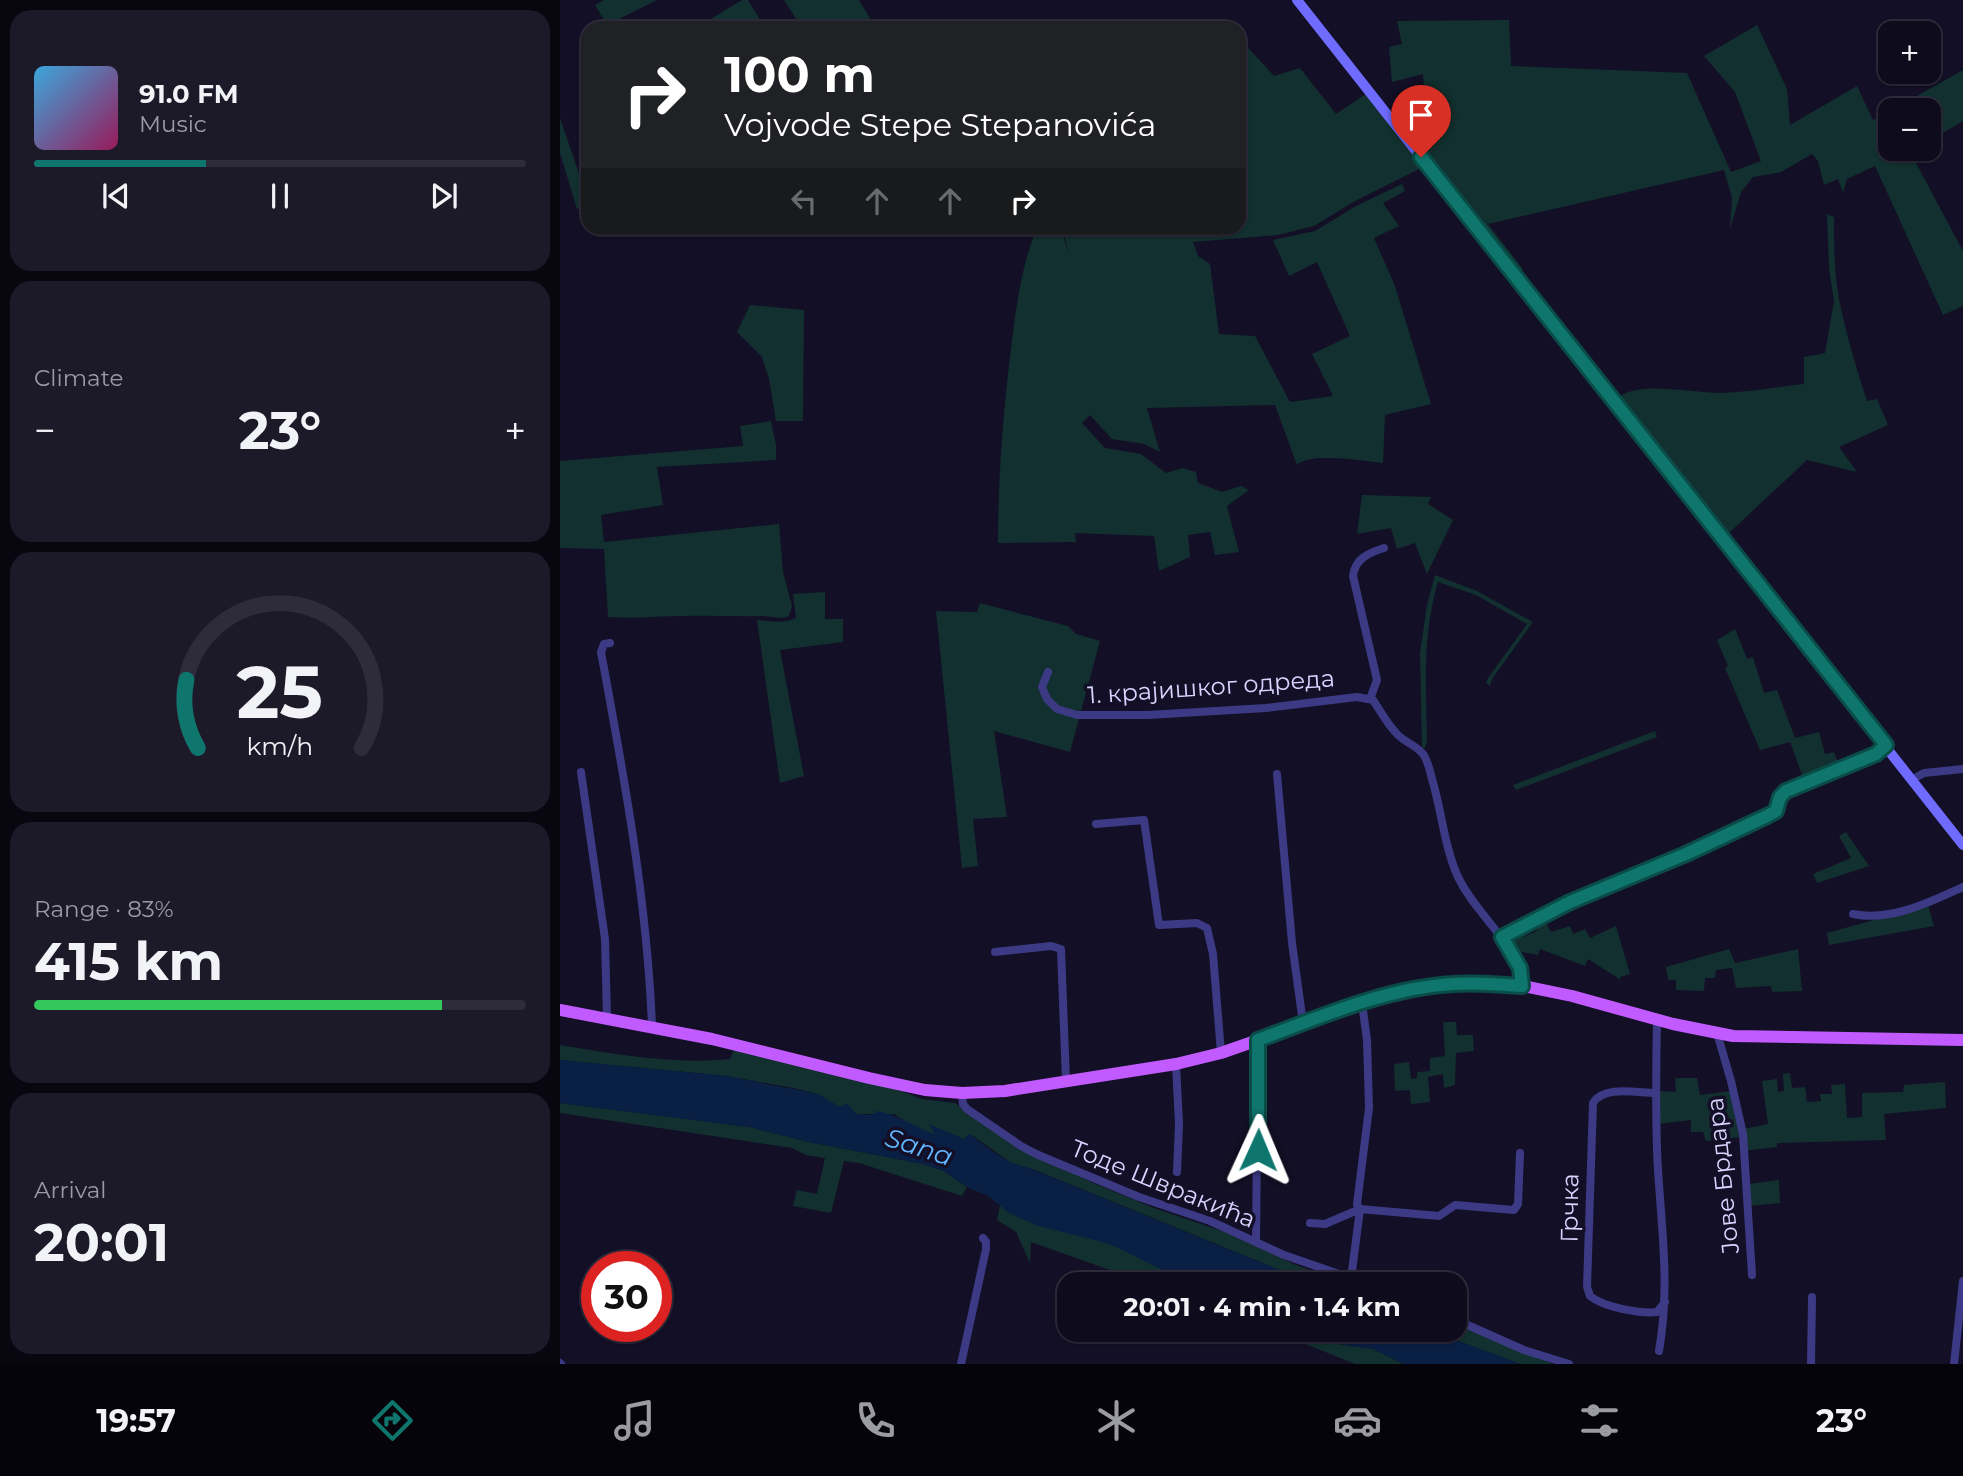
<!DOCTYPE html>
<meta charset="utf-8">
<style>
:root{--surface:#0e0b1c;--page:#1c1929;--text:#f1f3f6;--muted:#9b9ba3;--line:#2e2b3b;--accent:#0f766e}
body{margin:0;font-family:Montserrat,sans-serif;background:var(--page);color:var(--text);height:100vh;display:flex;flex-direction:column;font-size:26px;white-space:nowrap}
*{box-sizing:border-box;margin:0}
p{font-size:23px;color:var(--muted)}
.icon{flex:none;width:38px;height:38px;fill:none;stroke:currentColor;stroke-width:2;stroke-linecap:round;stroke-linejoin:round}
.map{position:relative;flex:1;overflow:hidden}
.panel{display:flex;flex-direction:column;gap:10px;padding:10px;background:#08060f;width:560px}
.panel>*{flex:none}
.banner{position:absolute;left:21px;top:21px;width:665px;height:214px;border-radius:21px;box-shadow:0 2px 5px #0004,0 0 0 2px var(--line);background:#202124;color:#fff;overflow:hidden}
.tools{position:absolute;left:1318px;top:21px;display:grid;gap:14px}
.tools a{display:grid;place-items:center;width:63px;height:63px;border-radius:14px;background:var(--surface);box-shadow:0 2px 5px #0004,0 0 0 2px var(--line);font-size:35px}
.speed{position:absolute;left:21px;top:1251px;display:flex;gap:14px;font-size:35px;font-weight:700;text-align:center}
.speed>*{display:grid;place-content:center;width:91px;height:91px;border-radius:50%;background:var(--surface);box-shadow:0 2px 5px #0004,0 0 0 2px var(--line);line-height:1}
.speed .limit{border:10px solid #d22;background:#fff;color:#111}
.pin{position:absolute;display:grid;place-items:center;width:60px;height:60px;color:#fff;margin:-72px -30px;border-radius:50% 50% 50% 0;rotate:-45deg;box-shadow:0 0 7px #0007}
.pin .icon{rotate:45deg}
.me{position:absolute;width:77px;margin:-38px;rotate:1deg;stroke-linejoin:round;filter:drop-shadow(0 0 5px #0008)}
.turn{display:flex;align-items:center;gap:24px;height:147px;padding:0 28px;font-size:32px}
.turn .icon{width:91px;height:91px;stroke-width:2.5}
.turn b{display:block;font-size:49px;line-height:60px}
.lanes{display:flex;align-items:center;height:66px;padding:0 28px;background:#0003;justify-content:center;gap:35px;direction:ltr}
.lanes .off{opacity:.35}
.big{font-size:52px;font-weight:700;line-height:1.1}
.panel .card{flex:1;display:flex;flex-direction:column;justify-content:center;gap:10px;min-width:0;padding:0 24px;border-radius:21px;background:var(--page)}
.panel .dial{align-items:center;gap:0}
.dial svg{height:182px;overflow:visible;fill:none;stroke:var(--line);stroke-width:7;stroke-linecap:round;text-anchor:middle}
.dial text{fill:var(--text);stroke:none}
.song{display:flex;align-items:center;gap:21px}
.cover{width:84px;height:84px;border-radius:10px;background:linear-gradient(135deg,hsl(200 70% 55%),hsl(330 70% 35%))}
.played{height:7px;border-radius:4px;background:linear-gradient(90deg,var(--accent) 35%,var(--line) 35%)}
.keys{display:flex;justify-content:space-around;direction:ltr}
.heat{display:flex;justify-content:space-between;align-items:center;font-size:38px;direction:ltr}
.charge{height:10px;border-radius:5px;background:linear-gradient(90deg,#34c759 83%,var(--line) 0)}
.trip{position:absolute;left:497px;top:1272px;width:410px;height:70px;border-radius:21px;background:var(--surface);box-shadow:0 2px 5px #0004,0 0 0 2px var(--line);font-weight:700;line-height:70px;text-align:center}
.tabs{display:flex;height:112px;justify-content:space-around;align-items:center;background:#06040b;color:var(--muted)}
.tabs .icon{width:49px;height:49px}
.tabs .active{color:var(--accent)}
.tabs b{font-size:32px;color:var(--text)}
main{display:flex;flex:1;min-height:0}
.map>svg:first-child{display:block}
</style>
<main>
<section class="panel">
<div class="card">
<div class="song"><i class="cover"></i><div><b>91.0 FM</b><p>Music</p></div></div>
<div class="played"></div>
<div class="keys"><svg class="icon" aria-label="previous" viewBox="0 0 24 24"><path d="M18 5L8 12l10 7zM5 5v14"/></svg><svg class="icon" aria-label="pause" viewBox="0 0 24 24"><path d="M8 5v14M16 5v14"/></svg><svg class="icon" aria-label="next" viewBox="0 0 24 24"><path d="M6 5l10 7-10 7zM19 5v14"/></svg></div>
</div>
<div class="card"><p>Climate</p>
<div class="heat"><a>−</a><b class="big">23°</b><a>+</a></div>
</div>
<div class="card dial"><svg viewBox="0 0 100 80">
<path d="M14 69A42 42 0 1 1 86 69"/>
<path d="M14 69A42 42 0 0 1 9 39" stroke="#0f766e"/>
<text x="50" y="56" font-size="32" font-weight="700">25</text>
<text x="50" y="72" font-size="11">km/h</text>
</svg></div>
<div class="card"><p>Range · 83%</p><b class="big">415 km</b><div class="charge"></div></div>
<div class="card"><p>Arrival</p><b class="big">20:01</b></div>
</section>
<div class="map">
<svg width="1403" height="1364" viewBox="0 0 1403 1364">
<rect width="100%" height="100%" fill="#130f26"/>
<!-- green -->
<path fill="#12302f" d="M44 0H97L47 25 35 5Z
M182 0H188L205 28H136Z
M224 0H299L311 20 298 28H242Z
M949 20 951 66 1127 73 1171 172 1201 161 1175 92 1144 56 1197 25 1227 89 1230 125 1297 86 1313 120 1330 111V149H1354L1350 152 1403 251V306L1383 315 1315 166 1287 179 1283 193 1278 179 1264 185 1258 161 1252 154 1221 172 1193 177 1181 192 1170 229 1172 198 1164 170 928 224 963 269 957 272 856 145 869 149 863 74 832 82 829 47 842 44 837 21Z
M679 38 714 76 740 68 776 114 806 94 863 167 795 201 754 226 718 235 633 242 638 256 650 264 659 334 695 336 730 402 773 396 752 354 790 336 757 262 729 276 713 240 755 231 796 206 842 184 845 191 823 203 839 226 814 238 835 286 871 404 825 415 823 463C803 461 750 452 737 465L715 405 587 408 600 452 584 444 552 439 530 415 522 423 545 448 581 454 606 473 623 468 636 472 638 483 662 492 681 486 689 490 667 506 679 552 655 555 650 532 628 535 630 557 599 571 594 536 515 533 516 542 438 543C438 478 443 414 451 349 456 308 461 266 477 228H500L510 256 502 228H679Z
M1403 70V121L1369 141 1368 110H1332Z
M0 118 24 188 28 187V211L26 207 17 209 0 153Z
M1267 214 1274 217C1274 244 1274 272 1279 299 1286 334 1296 367 1307 401L1317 399 1328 425 1279 447 1297 472 1247 460 1169 533 1210 586 1207 590 1056 399C1078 379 1135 394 1163 393 1190 392 1217 387 1244 384V357L1265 353 1274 301 1269 268Z
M190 305 244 310 243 421H216L209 379 202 357 177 332Z
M211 421 216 445V460L97 467 103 505 41 515 44 542 219 524 223 572 232 606 229 616C220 620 211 616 202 616 176 617 151 615 125 616 99 616 74 619 48 617L44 549 0 548V461L183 446 180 426Z
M802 495 871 497 868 504 893 520 867 574 855 543 837 549 831 528 797 534Z
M875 575 917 591 973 622 932 679 930 686 926 683 928 678 967 624 916 595 878 582C862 635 866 687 867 741L865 748H862L860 653 867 605Z
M265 592V619H283V642L220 650 244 776 220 783 197 620C211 621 224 624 236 618L233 594Z
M420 603 508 626 516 634 540 641 510 752 434 731 447 817 413 819 418 866 402 868 376 611 417 612Z
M1175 629 1187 659 1193 657 1204 693 1217 690 1235 738 1259 732 1265 754 1274 752 1279 766 1244 780 1230 742 1200 750 1165 668 1168 666 1157 640Z
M1095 731 1097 737 956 790 953 785Z
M1286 832 1309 866 1257 883 1253 874 1291 858 1279 836Z
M1368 905 1374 926 1269 945 1267 933Z
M985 920 991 932 1010 926 1013 934 1025 929 1030 938 1056 926 1070 974 1060 977 1061 980 1028 959 1025 966 980 949 978 955 951 950V941L975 932Z
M1169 949 1175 963 1238 949 1242 991 1212 992 1211 986 1176 988 1172 968 1156 970 1155 978H1145L1144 991 1116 990V980H1108L1106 967Z
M883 1022H896L897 1035H913L914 1051 896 1053 895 1085 884 1088 883 1074 868 1077 870 1102 851 1104 850 1090 835 1091 834 1064 849 1062 851 1079 857 1078V1072L870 1071V1058L885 1056Z
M0 1045C55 1054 115 1065 170 1059L174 1049 342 1091 361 1099 395 1103 479 1156 531 1182 594 1208 665 1232 736 1265 789 1284H754L470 1168 454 1165 410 1134 404 1139 370 1126 377 1136 349 1124 334 1114H296L280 1108 258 1094 233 1088 167 1076 0 1060Z
M1230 1073 1232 1088 1245 1087 1247 1102 1261 1101 1260 1094H1272L1271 1085 1285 1084 1287 1118 1302 1117V1093L1343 1092 1344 1085 1385 1082 1386 1108 1324 1114 1326 1140 1217 1143V1147L1183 1151 1181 1137 1146 1141 1143 1132H1131V1120L1099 1124V1091L1116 1092 1115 1078H1137L1140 1095 1172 1091 1183 1129 1208 1124 1202 1081 1217 1079 1218 1092 1224 1091 1223 1074Z
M0 1103 189 1127 249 1142 363 1164 384 1171 407 1187 402 1196 299 1163 284 1161 271 1213 233 1206 237 1190 257 1194 265 1158 246 1155 232 1148 0 1113Z
M1219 1180 1220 1203 1190 1206 1188 1184Z
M440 1205C479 1233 513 1228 552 1245 581 1257 607 1274 636 1284H589L471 1242 470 1263 456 1232 437 1220Z
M894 1323 993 1364H960L869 1330H894Z
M684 1330H749L779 1344 813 1349 844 1364H795L716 1332 715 1337Z"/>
<!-- water -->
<path fill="#0a1f44" d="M0 1060 167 1076 258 1094 280 1107 287 1103 296 1114 312 1115 317 1111C338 1115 356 1127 375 1135L369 1124 404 1139 410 1134C428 1149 446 1163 469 1168L754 1284H636L619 1278 550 1244 478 1226 449 1213 428 1196 407 1187 384 1171 363 1164 249 1142 189 1127 0 1103Z
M749 1330H869L960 1364H844L813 1349 779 1344Z"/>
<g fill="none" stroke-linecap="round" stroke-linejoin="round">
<!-- street -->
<path stroke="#3d3a85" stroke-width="8" d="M50 643 44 644 41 652C64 776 87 900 92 1026
M488 672 482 687 487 699 497 709 517 715H588L706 708 797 697 813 700C821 712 827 724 838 735 845 742 857 746 863 754 868 761 870 771 872 779 882 812 884 846 898 877 917 917 956 940 963 986
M810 699 817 680 793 576C795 559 808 553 824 548
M21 772 45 939 47 1018
M717 774 732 943 743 1023
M1353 779 1364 773 1403 769
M536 824 584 820 599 925 637 923 647 928 653 954 661 1053
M1293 914C1330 922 1370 902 1403 887
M942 937 1010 902 1126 854 1207 816 1216 811 1220 797 1226 791 1316 754 1326 745
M435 952 491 946 501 949 506 1082
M802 1003 807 1040 809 1108 797 1204 800 1209 879 1216 895 1205 954 1210 958 1204 960 1153
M1097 1020C1096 1070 1095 1120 1098 1170 1102 1232 1110 1289 1099 1351
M1157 1033 1171 1081 1183 1134 1192 1275
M616 1064 619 1124 617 1172
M402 1093 403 1104 407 1109 461 1146 476 1154 579 1197 650 1221 724 1255 808 1284
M1095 1093C1077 1093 1044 1085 1033 1103L1027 1287 1030 1296C1043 1307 1080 1314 1097 1312L1105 1302
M750 1223 765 1224 800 1209
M696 1242 698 1040
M791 1279 800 1209
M894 1319 964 1350 1009 1364
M0 1363 1 1364
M401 1364 426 1249V1242L423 1238
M1251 1364 1252 1297
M1394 1364 1403 1281"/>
<!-- secondary -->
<path stroke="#6f6bff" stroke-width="10" d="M737 0 1403 845"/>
<!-- primary -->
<path stroke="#c25bff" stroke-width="12" d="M0 1010 152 1039 309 1078 365 1090 402 1093 445 1091 616 1064 661 1053 806 1002 866 987 909 983 964 986 1012 996 1113 1024 1173 1036 1403 1040"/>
</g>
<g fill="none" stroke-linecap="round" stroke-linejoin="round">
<defs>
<path id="route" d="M698 1150V1040C760 1017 826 988 893 984 916 982 939 985 962 986L960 968 942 937 1010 902 1126 854 1207 816 1216 811 1220 797 1226 791 1316 754 1326 745 861 157"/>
</defs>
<!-- route casing -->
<use href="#route" stroke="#0a4d48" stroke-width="18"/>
<!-- route -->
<use href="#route" stroke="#0f766e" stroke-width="12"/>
</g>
<g text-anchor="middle" stroke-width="7" stroke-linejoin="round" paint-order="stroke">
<!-- street labels -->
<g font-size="24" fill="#d9d4ff" stroke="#130f26">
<text transform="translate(651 687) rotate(-4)" y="8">1. крајишког одреда</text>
<text transform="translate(1163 1176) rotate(-96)" y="8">Јове Брдара</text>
<text transform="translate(603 1184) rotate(22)" y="8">Тоде Швракића</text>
<text transform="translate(1010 1208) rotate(-89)" y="8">Грчка</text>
</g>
<!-- water labels -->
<g font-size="26" font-style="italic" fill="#62b6ff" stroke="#130f26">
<text transform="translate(359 1147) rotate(18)" y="9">Sana</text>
</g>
</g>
</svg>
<div class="tools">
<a>+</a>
<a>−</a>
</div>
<div class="speed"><div class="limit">30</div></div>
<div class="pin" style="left:861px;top:157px;background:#d93025"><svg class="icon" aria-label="arrive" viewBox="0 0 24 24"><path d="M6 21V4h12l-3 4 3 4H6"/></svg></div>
<svg class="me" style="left:698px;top:1150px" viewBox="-20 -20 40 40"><path d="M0-17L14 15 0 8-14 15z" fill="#0f766e" stroke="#fff" stroke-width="4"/></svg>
<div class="trip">20:01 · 4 min · 1.4 km</div>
<div class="banner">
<div class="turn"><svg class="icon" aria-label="right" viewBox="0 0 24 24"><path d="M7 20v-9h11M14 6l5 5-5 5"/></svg><div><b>100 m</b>Vojvode Stepe Stepanovića</div></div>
<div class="lanes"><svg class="icon off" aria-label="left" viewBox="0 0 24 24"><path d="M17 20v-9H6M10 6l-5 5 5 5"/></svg><svg class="icon off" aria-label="ahead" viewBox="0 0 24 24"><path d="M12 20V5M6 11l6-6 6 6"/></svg><svg class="icon off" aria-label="ahead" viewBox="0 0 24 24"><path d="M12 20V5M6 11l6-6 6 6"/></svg><svg class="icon" aria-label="right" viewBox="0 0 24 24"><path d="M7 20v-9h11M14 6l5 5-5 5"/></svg></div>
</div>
</div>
</main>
<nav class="tabs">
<b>19:57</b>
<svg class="icon active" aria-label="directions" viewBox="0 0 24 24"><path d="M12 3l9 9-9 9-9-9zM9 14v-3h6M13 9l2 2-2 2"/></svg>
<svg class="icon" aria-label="music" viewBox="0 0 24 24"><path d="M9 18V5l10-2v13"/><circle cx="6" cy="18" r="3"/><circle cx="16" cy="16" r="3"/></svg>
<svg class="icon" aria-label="phone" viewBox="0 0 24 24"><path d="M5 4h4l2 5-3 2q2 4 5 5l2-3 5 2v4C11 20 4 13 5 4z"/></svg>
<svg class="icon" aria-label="climate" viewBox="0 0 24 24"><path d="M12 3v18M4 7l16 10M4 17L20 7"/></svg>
<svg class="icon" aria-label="car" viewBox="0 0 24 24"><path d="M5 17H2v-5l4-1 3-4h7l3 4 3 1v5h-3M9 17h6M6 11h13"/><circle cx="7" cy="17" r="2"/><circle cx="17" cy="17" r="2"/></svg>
<svg class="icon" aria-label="filters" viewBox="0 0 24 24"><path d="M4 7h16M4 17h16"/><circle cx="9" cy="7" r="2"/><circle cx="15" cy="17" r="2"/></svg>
<b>23°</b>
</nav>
